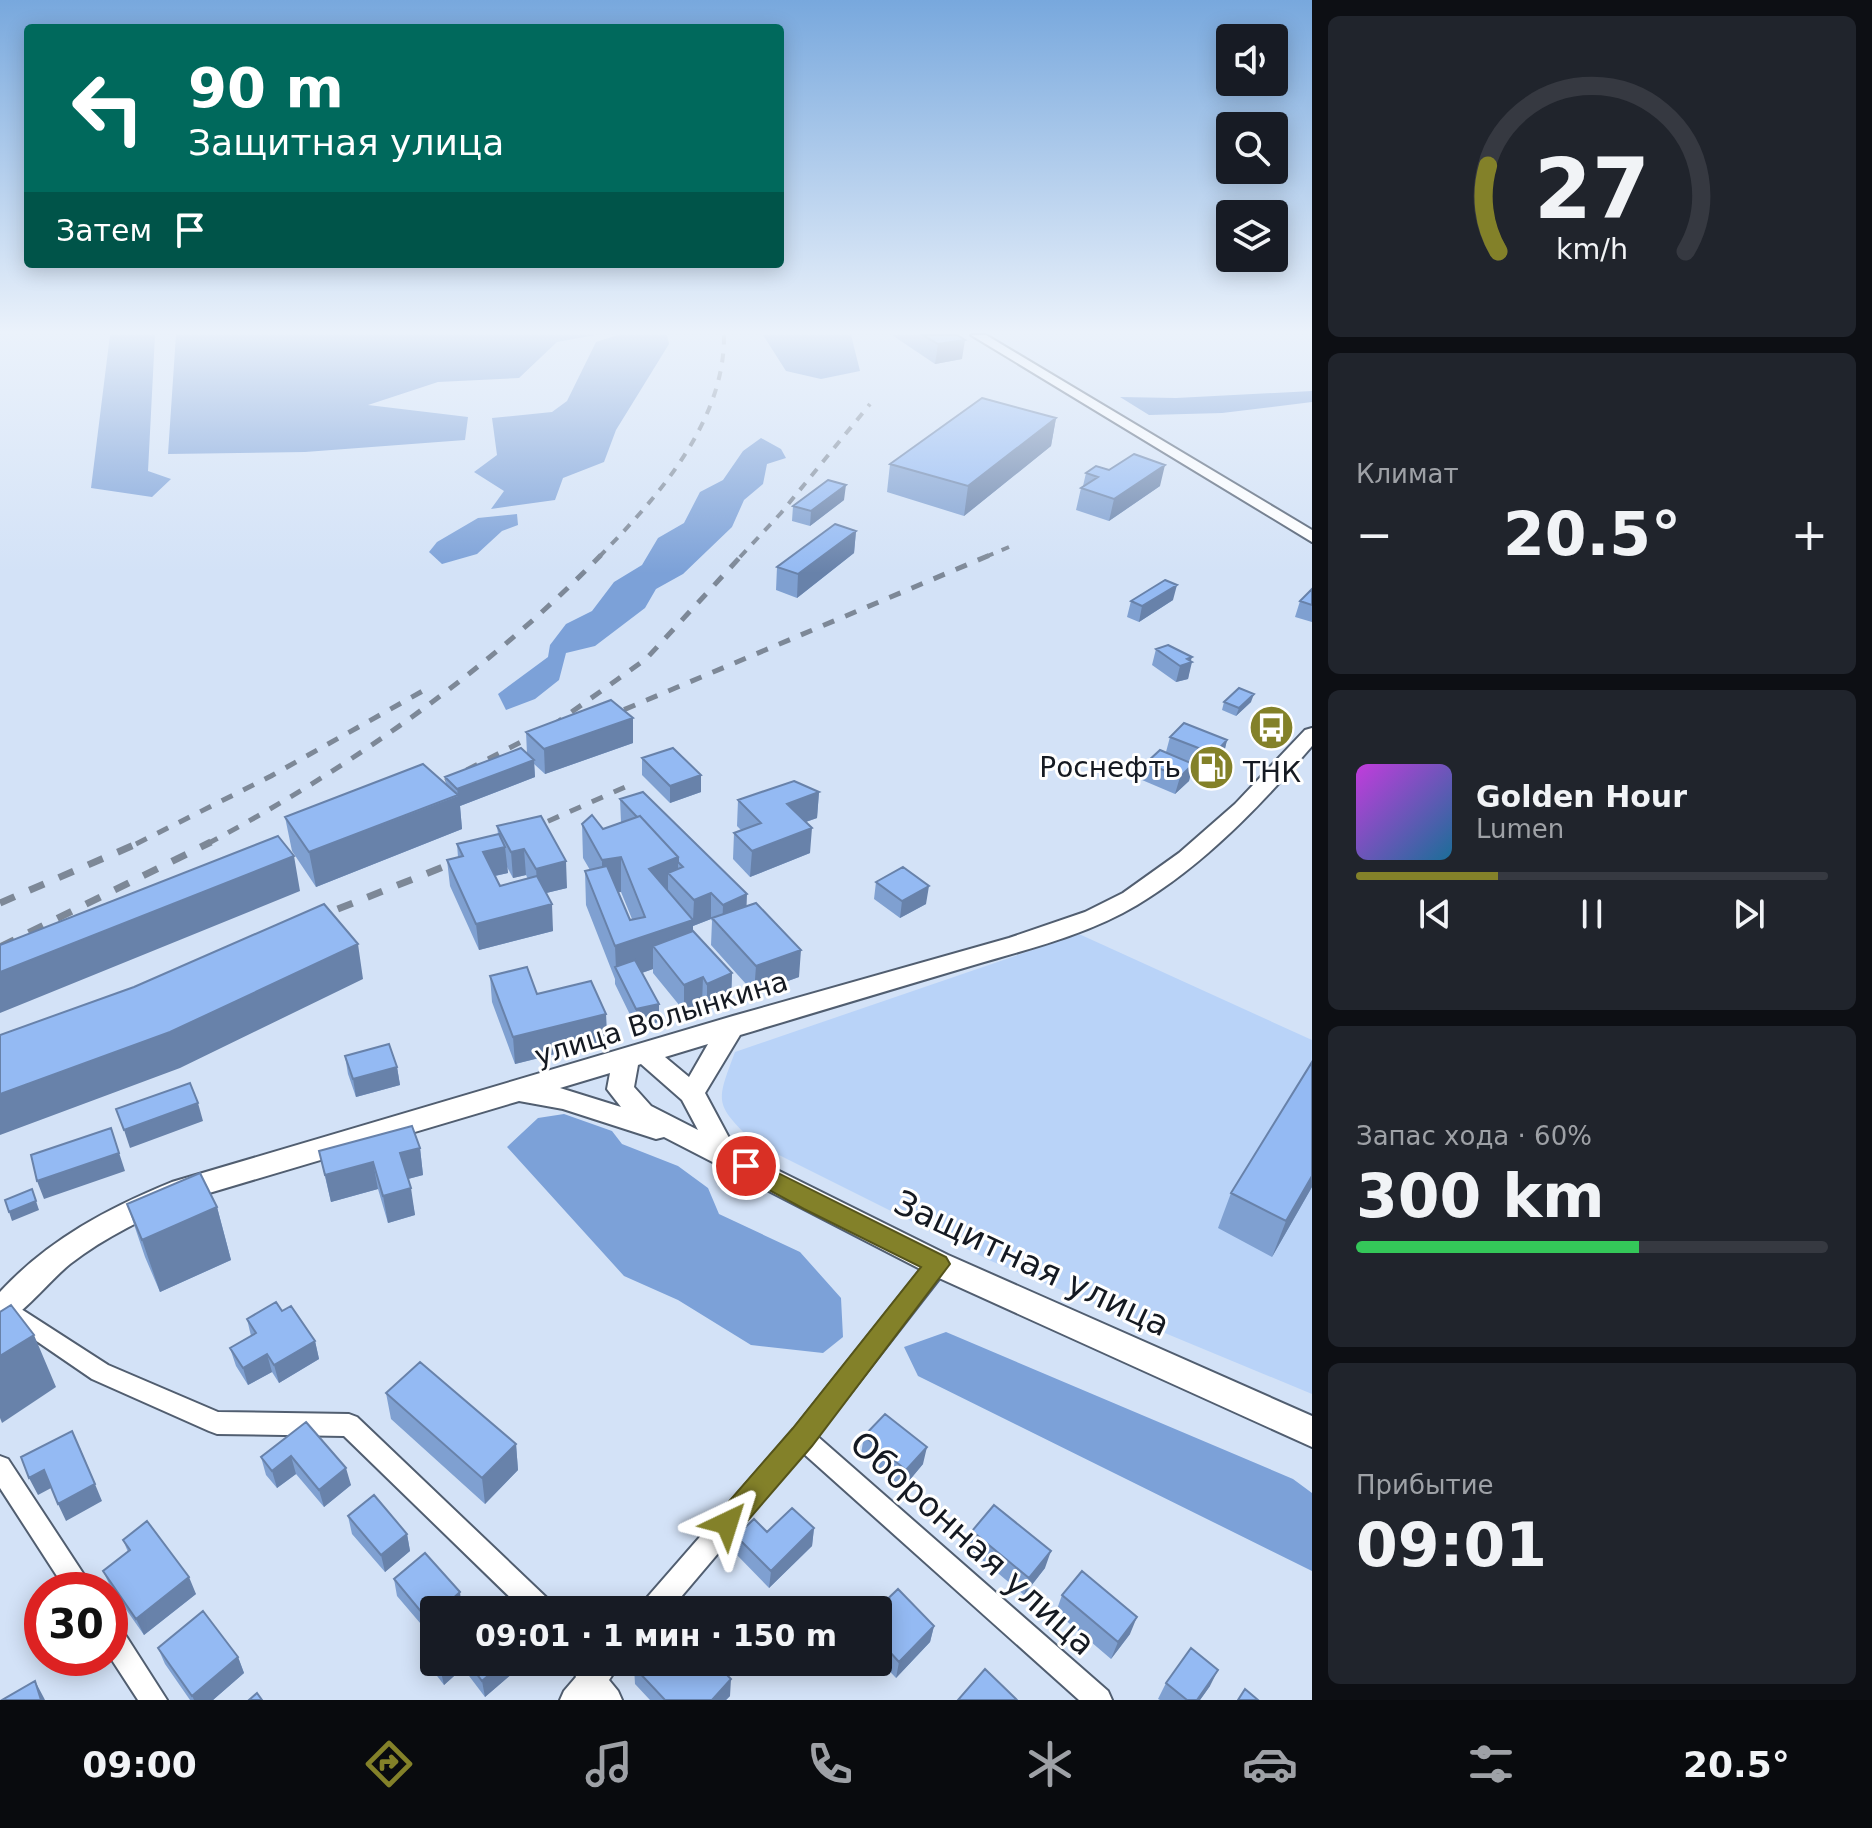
<!DOCTYPE html>
<html lang="ru">
<meta charset="utf-8">
<style>
:root{--surface:#171b24;--page:#20242c;--text:#f1f3f6;--muted:#9ea1a6;--line:#363941;--accent:#838129}
body{margin:0;font-family:"DejaVu Sans",sans-serif;background:var(--page);color:var(--text);height:100vh;display:flex;flex-direction:column;font-size:30px;white-space:nowrap}
*{box-sizing:border-box;margin:0}
p{font-size:26px;color:var(--muted)}
.icon{flex:none;width:44px;height:44px;fill:none;stroke:currentColor;stroke-width:2;stroke-linecap:round;stroke-linejoin:round}
.map{position:relative;flex:1;overflow:hidden}
.side{display:flex;flex-direction:column;gap:16px;padding:16px;background:#0d0f14;width:560px}
.side>*{flex:none}
.banner{position:absolute;left:24px;top:24px;width:760px;height:244px;border-radius:8px;box-shadow:0 4px 20px #0003;background:#00695c;color:#fff;overflow:hidden}
.controls{position:absolute;left:1216px;top:24px;display:grid;gap:16px}
.controls a{display:grid;place-items:center;width:72px;height:72px;border-radius:8px;background:var(--surface);box-shadow:0 4px 20px #0003;font-size:40px}
.speed{position:absolute;left:24px;top:1572px;display:flex;gap:16px;font-size:40px;font-weight:700;text-align:center}
.speed>*{display:grid;place-content:center;width:104px;height:104px;border-radius:50%;background:var(--surface);box-shadow:0 4px 20px #0003;line-height:1}
.speed .limit{border:12px solid #d22;background:#fff;color:#111}
.pin{position:absolute;display:grid;place-items:center;width:68px;height:68px;color:#fff;margin:-34px;border:4px solid #fff;border-radius:50%;box-shadow:0 2px 8px #0007}
.me{position:absolute;width:88px;margin:-44px;rotate:41deg;stroke-linejoin:round;filter:drop-shadow(0 0 6px #0008)}
.turn{display:flex;align-items:center;gap:28px;height:168px;padding:0 32px;font-size:36px}
.turn .icon{width:104px;height:104px;stroke-width:2.5}
.turn b{display:block;font-size:56px;line-height:68px}
.then{display:flex;align-items:center;height:76px;padding:0 32px;background:#0003;gap:16px;font-size:30px}
.big{font-size:60px;font-weight:600;line-height:1.1}
.side .tile{flex:1;display:flex;flex-direction:column;justify-content:center;gap:12px;min-width:0;padding:0 28px;border-radius:12px;background:var(--page)}
.side .dial{align-items:center;gap:0}
.dial svg{height:208px;overflow:visible;fill:none;stroke:var(--line);stroke-width:7;stroke-linecap:round;text-anchor:middle}
.dial text{fill:var(--text);stroke:none}
.song{display:flex;align-items:center;gap:24px}
.cover{width:96px;height:96px;border-radius:12px;background:linear-gradient(135deg,hsl(290 70% 55%),hsl(200 70% 35%))}
.played{height:8px;border-radius:4px;background:linear-gradient(90deg,var(--accent) 30%,var(--line) 30%)}
.keys{display:flex;justify-content:space-around;direction:ltr}
.heat{display:flex;justify-content:space-between;align-items:center;font-size:44px;direction:ltr}
.charge{height:12px;border-radius:6px;background:linear-gradient(90deg,#34c759 60%,var(--line) 0)}
.trip{position:absolute;left:420px;top:1596px;width:472px;height:80px;border-radius:8px;background:var(--surface);box-shadow:0 4px 20px #0003;font-weight:600;line-height:80px;text-align:center}
.menu{display:flex;height:128px;justify-content:space-around;align-items:center;background:#090b0e;color:var(--muted)}
.menu .icon{width:56px;height:56px}
.menu .active{color:var(--accent)}
.menu b{font-size:36px;color:var(--text)}
main{display:flex;flex:1;min-height:0}
.map>svg:first-child{display:block}
</style>
<main>
<div class="map">
<svg width="1312" height="1700" viewBox="0 0 1312 1700">
<rect width="100%" height="100%" fill="#d3e2f7"/>
<!-- green -->
<path fill="#b9d3f8" d="M1079 934 1312 1040V1394L991 1261 753 1142C714 1103 716 1103 735 1052Z"/>
<!-- forest -->
<path fill="#7ca1d8" d="M110 335H155L148 471 171 479 152 497 91 488Z
M176 335H595L557 342 519 378 438 382 368 405 468 417 465 440 305 452 168 454Z
M618 335H667L669 344 616 430 604 462 563 478 555 500 491 509 504 491 474 472 497 455 492 418 552 412 567 401 596 342Z
M763 335H851L860 371 821 379 786 371Z
M1312 391V402L1222 413 1149 415 1120 397 1176 398Z
M761 438 781 449 786 458 767 464 763 484 744 500 732 527 683 574 656 589 645 608 595 646 566 653 559 680 535 699 506 710 498 694 548 657 550 645 566 624 592 611 614 582 642 565 658 538 684 523 700 492 723 480 743 451Z
M517 514 518 525 502 531 477 554 442 564 429 552 437 542 478 518Z
M564 1114 612 1131 622 1144 678 1166 708 1188 719 1214 800 1252 841 1298 843 1337 823 1353 751 1345 678 1300 624 1276 507 1147 538 1118Z
M946 1332 1293 1479 1312 1493V1571L918 1376 904 1347Z"/>
<g fill="none" stroke-linecap="round" stroke-linejoin="round">
<defs>
<path id="street" d="M938 1255 946 1258 949 1264 946 1270 817 1436 1108 1691 1112 1700H1079L803 1453 670 1610H640L644 1601 794 1429 930 1258Z
M4 1298 108 1365 218 1412 349 1414 357 1417 550 1601 554 1610H523L344 1436 217 1434 209 1431 92 1379 0 1316V1299Z
M0 1456 8 1459 94 1590H66L0 1488Z
M110 1621 119 1625 167 1700H138L110 1657Z
M570 1662H621L609 1680 618 1691 622 1700H560L564 1691 576 1677Z"/>
<path id="secondary" d="M971 335H986L1312 530V542Z
M1312 728V746C1261 805 1204 865 1137 905 1085 936 1024 950 967 967 891 990 815 1012 740 1035L705 1093 735 1149 948 1255 1312 1416V1447L928 1273 664 1137 656 1139 563 1109 519 1101 189 1199C147 1217 106 1236 70 1264 50 1280 20 1318 0 1325V1292C48 1240 108 1208 172 1182L733 1016 1009 938 1085 912 1123 893 1179 853 1235 804 1305 730ZM708 1044 689 1077 665 1057ZM641 1064 682 1100 698 1130 651 1106 634 1087 638 1065ZM610 1073 607 1089 621 1107 560 1088Z"/>
</defs>
<!-- street casing -->
<use href="#street" stroke="#515e70" stroke-width="4"/>
<!-- secondary casing -->
<use href="#secondary" stroke="#515e70" stroke-width="4"/>
<!-- street -->
<use href="#street" fill="#fff" fill-rule="evenodd"/>
<!-- secondary -->
<use href="#secondary" fill="#fff" fill-rule="evenodd"/>
<!-- rail-far2 -->
<path stroke="#7d8897" stroke-width="4" stroke-dasharray="9 9" stroke-linecap="butt" d="M599 557C657 498 725 422 724 335
M740 557 781 513 870 404
M985 557 1009 547"/>
<!-- rail-far1 -->
<path stroke="#7d8897" stroke-width="5" stroke-dasharray="12 12" stroke-linecap="butt" d="M602 719 990 555
M424 792 552 726 646 659 742 555
M526 831 632 784
M136 844 271 776 428 688
M207 844C350 768 488 671 601 555"/>
<!-- rail -->
<path stroke="#7d8897" stroke-width="7" stroke-dasharray="16 16" stroke-linecap="butt" d="M0 903 141 842
M308 921 468 857
M0 947 211 842"/>
</g>
<!-- wall -->
<path fill="#7fa0d1" fill-rule="evenodd" d="M892 335H957L962 359 935 364Z
M1056 418 1051 446 964 516 887 492 890 464Z
M1086 473 1160 486 1109 521 1076 510 1081 488 1083 486Z
M844 500 810 526 792 521 793 506Z
M856 531 854 553 797 598 776 590 777 567Z
M1312 589V622L1295 617 1300 601Z
M1173 600 1139 622 1127 617 1131 601Z
M1156 649 1191 661 1188 679 1176 682 1152 665Z
M1224 702H1251L1236 716 1222 710Z
M526 732 633 743 545 774 534 764 535 777 460 806 462 829 316 887 292 851 285 817 446 784 445 777 527 754Z
M1170 737 1227 740 1223 757 1209 771 1193 765 1189 781 1175 794 1142 780 1146 763 1166 752Z
M642 758 701 775V792L670 803 642 775Z
M819 792 817 818 806 822 810 853 750 877 733 859 734 833 741 830 737 826 738 800Z
M620 799 746 906 799 977 754 993 711 945 712 921 711 919 693 926V931L732 973 731 1000 707 1011 702 1004 684 1011 653 973V969L642 973 659 1022 636 1027 615 984V979L586 905 585 871 590 870 583 858 582 824 603 829 621 822ZM618 892H621L632 919 630 920Z
M497 826 567 888 546 893 553 931 479 950 450 886 447 860 458 857 457 844 498 834ZM507 867 513 878 526 875 528 879 500 886 495 876 508 873Z
M876 882 926 904 900 918 874 899Z
M490 976 537 994 606 1014 607 1041 515 1064 492 1002Z
M345 1056 397 1067 400 1085 356 1097 348 1074Z
M1312 1062V1187L1272 1257 1218 1228 1231 1193Z
M420 1148 423 1175 408 1179 415 1215 388 1223 378 1189 331 1202 319 1151Z
M127 1204 217 1207 231 1260 160 1292 145 1257Z
M282 1311 315 1341 319 1359 279 1383 272 1372 248 1385 236 1366 230 1348 251 1336 247 1319Z
M386 1393 516 1444 518 1470 485 1504 391 1419Z
M306 1422 351 1485 324 1507 296 1474 277 1488 266 1475 261 1457Z
M864 1436 923 1464 903 1488 861 1454Z
M348 1516 407 1534 410 1551 385 1572 352 1534Z
M814 1528 812 1546 769 1588 735 1553 736 1536Z
M972 1531 1045 1568 1024 1595 968 1548Z
M123 1540 196 1594 144 1635 111 1588 103 1571 128 1552Z
M394 1579 462 1609 434 1610V1635L432 1637 397 1596Z
M1062 1595 1130 1634 1111 1659 1056 1612Z
M878 1618 934 1626 930 1642 896 1678 878 1659Z
M434 1646V1662H511L513 1673 485 1697 463 1668 444 1685 431 1668 427 1651Z
M158 1648 238 1657 244 1673 213 1700H190L165 1664Z
M634 1667 687 1669 730 1696 726 1700H650L635 1684Z
M1166 1683 1210 1686 1200 1700H1160L1158 1699Z"/>
<!-- shaded-wall -->
<path fill="#6882aa" d="M965 340 962 359 935 364 938 344Z
M1056 418 1051 446 964 516 968 486Z
M1165 465 1160 486 1109 521 1114 499Z
M846 485 844 500 810 526 811 511Z
M856 531 854 553 797 598 798 574Z
M1177 585 1173 600 1139 622 1142 606Z
M1192 657 1190 663 1192 662 1188 679 1176 682 1180 666 1187 659Z
M1254 694 1251 702 1236 716 1239 708Z
M633 718V743L545 774 544 749Z
M1227 740 1223 757 1209 771 1214 754Z
M534 760 535 777 460 806 462 829 316 887 309 852 458 796 457 789Z
M1193 764 1189 781 1175 794 1180 777Z
M701 775V792L670 803V786Z
M819 792 817 818 785 829 787 804Z
M812 828 810 853 750 877 752 851Z
M505 847 508 873 485 878 483 852Z
M524 849 526 875 513 878 511 852Z
M294 856 300 891 0 1013V972Z
M621 857V892L602 894V860Z
M678 857V883L668 873V896L649 869Z
M566 861 567 888 538 895 536 869Z
M929 886 926 904 900 918 902 901Z
M711 893V919L693 926V955L653 946V969L621 980 616 969 615 946 693 920 694 900Z
M747 894 746 921 722 931 723 905Z
M552 904 553 931 479 950 476 924Z
M358 944 363 979 180 1068 0 1135V1094Z
M801 950 799 977 754 993 756 966Z
M732 973 731 1000 707 1011V984Z
M703 977 702 1004 684 1011V985Z
M659 1004V1022L636 1027V1009Z
M606 1014 607 1041 515 1064 513 1037Z
M397 1067 400 1085 356 1097 353 1079Z
M198 1103 203 1121 130 1148 124 1130Z
M111 1128 125 1171 44 1199 37 1181Z
M420 1148 423 1175 404 1180 400 1153Z
M373 1162 378 1189 331 1202 325 1175Z
M1312 1176V1187L1272 1257 1286 1221Z
M411 1188 415 1215 388 1223 383 1196Z
M32 1189 39 1210 12 1221 9 1212Z
M217 1207 231 1260 160 1292 142 1240Z
M34 1335 56 1387 2 1423 0 1418V1356Z
M315 1341 319 1359 279 1383 274 1365Z
M267 1354 272 1372 248 1385 243 1368Z
M516 1444 518 1470 485 1504 482 1478Z
M927 1447 923 1464 903 1488 906 1470Z
M80 1448 102 1501 66 1521 58 1504Z
M291 1456 296 1474 277 1488 272 1471Z
M346 1468 351 1485 324 1507 319 1490Z
M44 1470 53 1487 38 1495 29 1478Z
M814 1528 812 1546 769 1588 771 1571Z
M407 1534 410 1551 385 1572 381 1555Z
M1051 1551 1045 1568 1024 1595 1029 1578Z
M189 1577 196 1594 144 1635 136 1619Z
M460 1592 462 1610H440Z
M434 1615V1635L432 1637 428 1620Z
M1137 1617 1130 1634 1111 1659 1118 1642Z
M934 1626 930 1642 896 1678 899 1662Z
M238 1657 244 1673 213 1700H194L192 1696Z
M448 1662H461L463 1668 444 1685 440 1668Z
M504 1662H511L513 1673 485 1697 482 1681Z
M1218 1670 1210 1686 1200 1700H1197Z
M731 1679 730 1696 726 1700H712Z
M35 1681 44 1698 45 1700H41Z"/>
<!-- building -->
<path fill="#94baf3" stroke="#6882aa" stroke-width="2" d="M923 335H957L965 340 938 344Z
M982 398 1056 418 968 486 890 464Z
M1134 454 1165 465 1114 499 1081 488 1098 477 1086 473 1096 466 1109 470Z
M828 480 846 485 811 511 793 506Z
M835 524 856 531 798 574 777 567Z
M1165 580 1177 585 1142 606 1131 601Z
M1312 589V605L1300 601Z
M1168 645 1192 657 1187 659 1192 662 1180 666 1156 649Z
M1239 688 1254 694 1239 708 1224 702Z
M611 700 633 718 544 749 526 732Z
M1184 723 1227 740 1214 754 1170 737Z
M521 748 534 760 457 789 445 777Z
M673 748 701 775 670 786 642 758Z
M1160 750 1193 764 1180 777 1146 763Z
M423 764 458 795 309 852 285 817Z
M794 781 819 792 787 804 812 828 752 851 734 833 761 823 738 800Z
M643 792 747 894 723 905 711 893 694 900 668 873 683 867 678 862V857L640 816 637 817 620 799Z
M592 815 603 829 640 816 678 857 649 869 693 920 615 946 585 871 607 866 630 920 645 917 621 857 602 860 582 824Z
M541 816 566 861 536 869 524 849 511 852 497 826Z
M499 834 505 847 483 852 500 886 537 876 552 904 476 924 447 860 463 856 457 844Z
M278 836 294 856 0 972V945Z
M903 867 929 886 902 901 876 882Z
M756 903 801 950 756 966 712 918Z
M324 904 358 944 170 1032 0 1094V1035L134 987Z
M693 931 732 973 707 984 703 977 684 985 653 946Z
M635 960 659 1004 636 1009 615 967Z
M527 967 537 994 591 981 606 1014 513 1037 490 976Z
M389 1044 397 1067 353 1079 345 1056Z
M1312 1062V1176L1286 1221 1231 1193Z
M190 1083 198 1103 124 1130 116 1109Z
M412 1126 420 1148 400 1153 411 1188 383 1196 373 1162 325 1175 319 1151Z
M111 1128 119 1153 37 1181 31 1155Z
M200 1173 217 1207 142 1240 127 1204Z
M32 1189 36 1201 9 1212 5 1200Z
M276 1302 282 1311 291 1306 315 1341 274 1365 267 1354 243 1368 230 1348 256 1333 247 1319Z
M11 1305 34 1335 0 1356V1312Z
M420 1362 516 1444 482 1478 386 1393Z
M885 1414 927 1447 906 1470 864 1436Z
M306 1422 346 1468 319 1490 291 1456 272 1471 261 1457Z
M72 1431 95 1484 58 1504 44 1470 29 1478 21 1457Z
M374 1495 407 1534 381 1555 348 1516Z
M994 1505 1051 1551 1029 1578 972 1531Z
M792 1508 814 1528 771 1571 736 1536 754 1519 767 1532Z
M147 1521 189 1577 136 1619 103 1571 130 1550 123 1540Z
M425 1553 460 1592 440 1610H434V1615L428 1620 394 1579Z
M1082 1571 1137 1617 1118 1642 1062 1595Z
M898 1589 934 1626 899 1662 878 1639V1627L883 1622 878 1618V1610H876Z
M203 1611 238 1657 192 1696 158 1648Z
M434 1646V1660L427 1651Z
M1191 1648 1218 1670 1197 1700H1187L1166 1683Z
M436 1662H448L440 1668Z
M468 1662H504L482 1681Z
M640 1662H680L687 1669 693 1662H714L731 1679 712 1700H665L634 1667Z
M985 1669 1017 1700H958Z
M35 1681 41 1700H2Z
M1245 1689 1258 1700H1238Z
M257 1693 262 1700H249Z"/>
<!-- sky -->
<linearGradient id="sky" x2="0" y2="1"><stop stop-color="#78a8dd"/><stop offset="0.58" stop-color="#ebf2fb"/><stop offset="1" stop-color="#ebf2fb" stop-opacity="0"/></linearGradient>
<rect width="1312" height="573" fill="url(#sky)"/>
<!-- route -->
<path fill="#838129" stroke="#55541b" stroke-width="2" d="M746 1157 946 1257 950 1264 812 1446 737 1533 727 1537 718 1533 713 1523 718 1514 793 1428 921 1267 804 1209 738 1173 735 1166 738 1160Z"/>
<!-- icons -->
<defs>
<symbol id="bus-disc" viewBox="-11 -11 22 22"><circle r="9.5" fill="#838129" stroke="#fff"/><path d="M-5-6H5V4H4V6H2V4H-2V6H-4V4H-5ZM-3.5-4V0h7V-4ZM-3.5 1.2v1.5H-2V1.2ZM2 1.2v1.5H3.5V1.2Z" fill="#fff"/></symbol>
<symbol id="fuel-disc" viewBox="-11 -11 22 22"><circle r="9.5" fill="#838129" stroke="#fff"/><path d="M-5.5-6h7V0h2V4h1.3V-2.5L3-4.5l.8-.8L6-3V5H2.5V1h-1V6h-7ZM-4.2-4.7v3.2H.2V-4.7Z" fill="#fff"/></symbol>
</defs>
<g fill-rule="evenodd">
<use href="#bus-disc" x="1246" y="702" width="51" height="51"/>
<use href="#fuel-disc" x="1186" y="742" width="51" height="51"/>
</g>
<g text-anchor="middle" stroke-width="6" stroke-linejoin="round" paint-order="stroke">
<!-- poi labels -->
<g font-size="28" fill="#151a22" stroke="#fff" text-anchor="end">
<text x="1181" y="777">Роснефть</text>
<text x="1272" y="782" text-anchor="middle">ТНК</text>
</g>
<!-- street labels -->
<g font-size="28" fill="#151a22" stroke="#fff">
<text transform="translate(661 1018) rotate(-17)" y="10">улица Волынкина</text>
</g>
<!-- near-street labels -->
<g font-size="34" fill="#151a22" stroke="#fff">
<text transform="translate(1032 1263) rotate(25)" y="12">Защитная улица</text>
<text transform="translate(973 1543) rotate(42)" y="12">Оборонная улица</text>
</g>
</g>
</svg>
<div class="controls">
<a><svg class="icon" aria-label="sound" viewBox="0 0 24 24"><path d="M4 9h4l5-4v14l-5-4H4zM17 9q2 3 0 6"/></svg></a>
<a><svg class="icon" aria-label="search" viewBox="0 0 24 24"><circle cx="10" cy="10" r="6"/><path d="M15 15l6 6"/></svg></a>
<a><svg class="icon" aria-label="layers" viewBox="0 0 24 24"><path d="M12 4l9 5-9 5-9-5zM3 14l9 5 9-5"/></svg></a>
</div>
<div class="speed"><div class="limit">30</div></div>
<div class="pin" style="left:746px;top:1166px;background:#d93025"><svg class="icon" aria-label="arrive" viewBox="0 0 24 24"><path d="M6 21V4h12l-3 4 3 4H6"/></svg></div>
<svg class="me" style="left:727px;top:1523px" viewBox="-20 -20 40 40"><path d="M0-17L14 15 0 8-14 15z" fill="#838129" stroke="#fff" stroke-width="4"/></svg>
<div class="trip">09:01 · 1 мин · 150 m</div>
<div class="banner">
<div class="turn"><svg class="icon" aria-label="left" viewBox="0 0 24 24"><path d="M17 20v-9H6M10 6l-5 5 5 5"/></svg><div><b>90 m</b>Защитная улица</div></div>
<div class="then">Затем<svg class="icon" aria-label="arrive" viewBox="0 0 24 24"><path d="M6 21V4h12l-3 4 3 4H6"/></svg></div>
</div>
</div>
<section class="side">
<div class="tile dial"><svg viewBox="0 0 100 80">
<path d="M14 69A42 42 0 1 1 86 69"/>
<path d="M14 69A42 42 0 0 1 10 36" stroke="#838129"/>
<text x="50" y="56" font-size="32" font-weight="700">27</text>
<text x="50" y="72" font-size="11">km/h</text>
</svg></div>
<div class="tile"><p>Климат</p>
<div class="heat"><a>−</a><b class="big">20.5°</b><a>+</a></div>
</div>
<div class="tile">
<div class="song"><i class="cover"></i><div><b>Golden Hour</b><p>Lumen</p></div></div>
<div class="played"></div>
<div class="keys"><svg class="icon" aria-label="previous" viewBox="0 0 24 24"><path d="M18 5L8 12l10 7zM5 5v14"/></svg><svg class="icon" aria-label="pause" viewBox="0 0 24 24"><path d="M8 5v14M16 5v14"/></svg><svg class="icon" aria-label="next" viewBox="0 0 24 24"><path d="M6 5l10 7-10 7zM19 5v14"/></svg></div>
</div>
<div class="tile"><p>Запас хода · 60%</p><b class="big">300 km</b><div class="charge"></div></div>
<div class="tile"><p>Прибытие</p><b class="big">09:01</b></div>
</section>
</main>
<nav class="menu">
<b>09:00</b>
<svg class="icon active" aria-label="directions" viewBox="0 0 24 24"><path d="M12 3l9 9-9 9-9-9zM9 14v-3h6M13 9l2 2-2 2"/></svg>
<svg class="icon" aria-label="music" viewBox="0 0 24 24"><path d="M9 18V5l10-2v13"/><circle cx="6" cy="18" r="3"/><circle cx="16" cy="16" r="3"/></svg>
<svg class="icon" aria-label="phone" viewBox="0 0 24 24"><path d="M5 4h4l2 5-3 2q2 4 5 5l2-3 5 2v4C11 20 4 13 5 4z"/></svg>
<svg class="icon" aria-label="climate" viewBox="0 0 24 24"><path d="M12 3v18M4 7l16 10M4 17L20 7"/></svg>
<svg class="icon" aria-label="car" viewBox="0 0 24 24"><path d="M5 17H2v-5l4-1 3-4h7l3 4 3 1v5h-3M9 17h6M6 11h13"/><circle cx="7" cy="17" r="2"/><circle cx="17" cy="17" r="2"/></svg>
<svg class="icon" aria-label="filters" viewBox="0 0 24 24"><path d="M4 7h16M4 17h16"/><circle cx="9" cy="7" r="2"/><circle cx="15" cy="17" r="2"/></svg>
<b>20.5°</b>
</nav>
